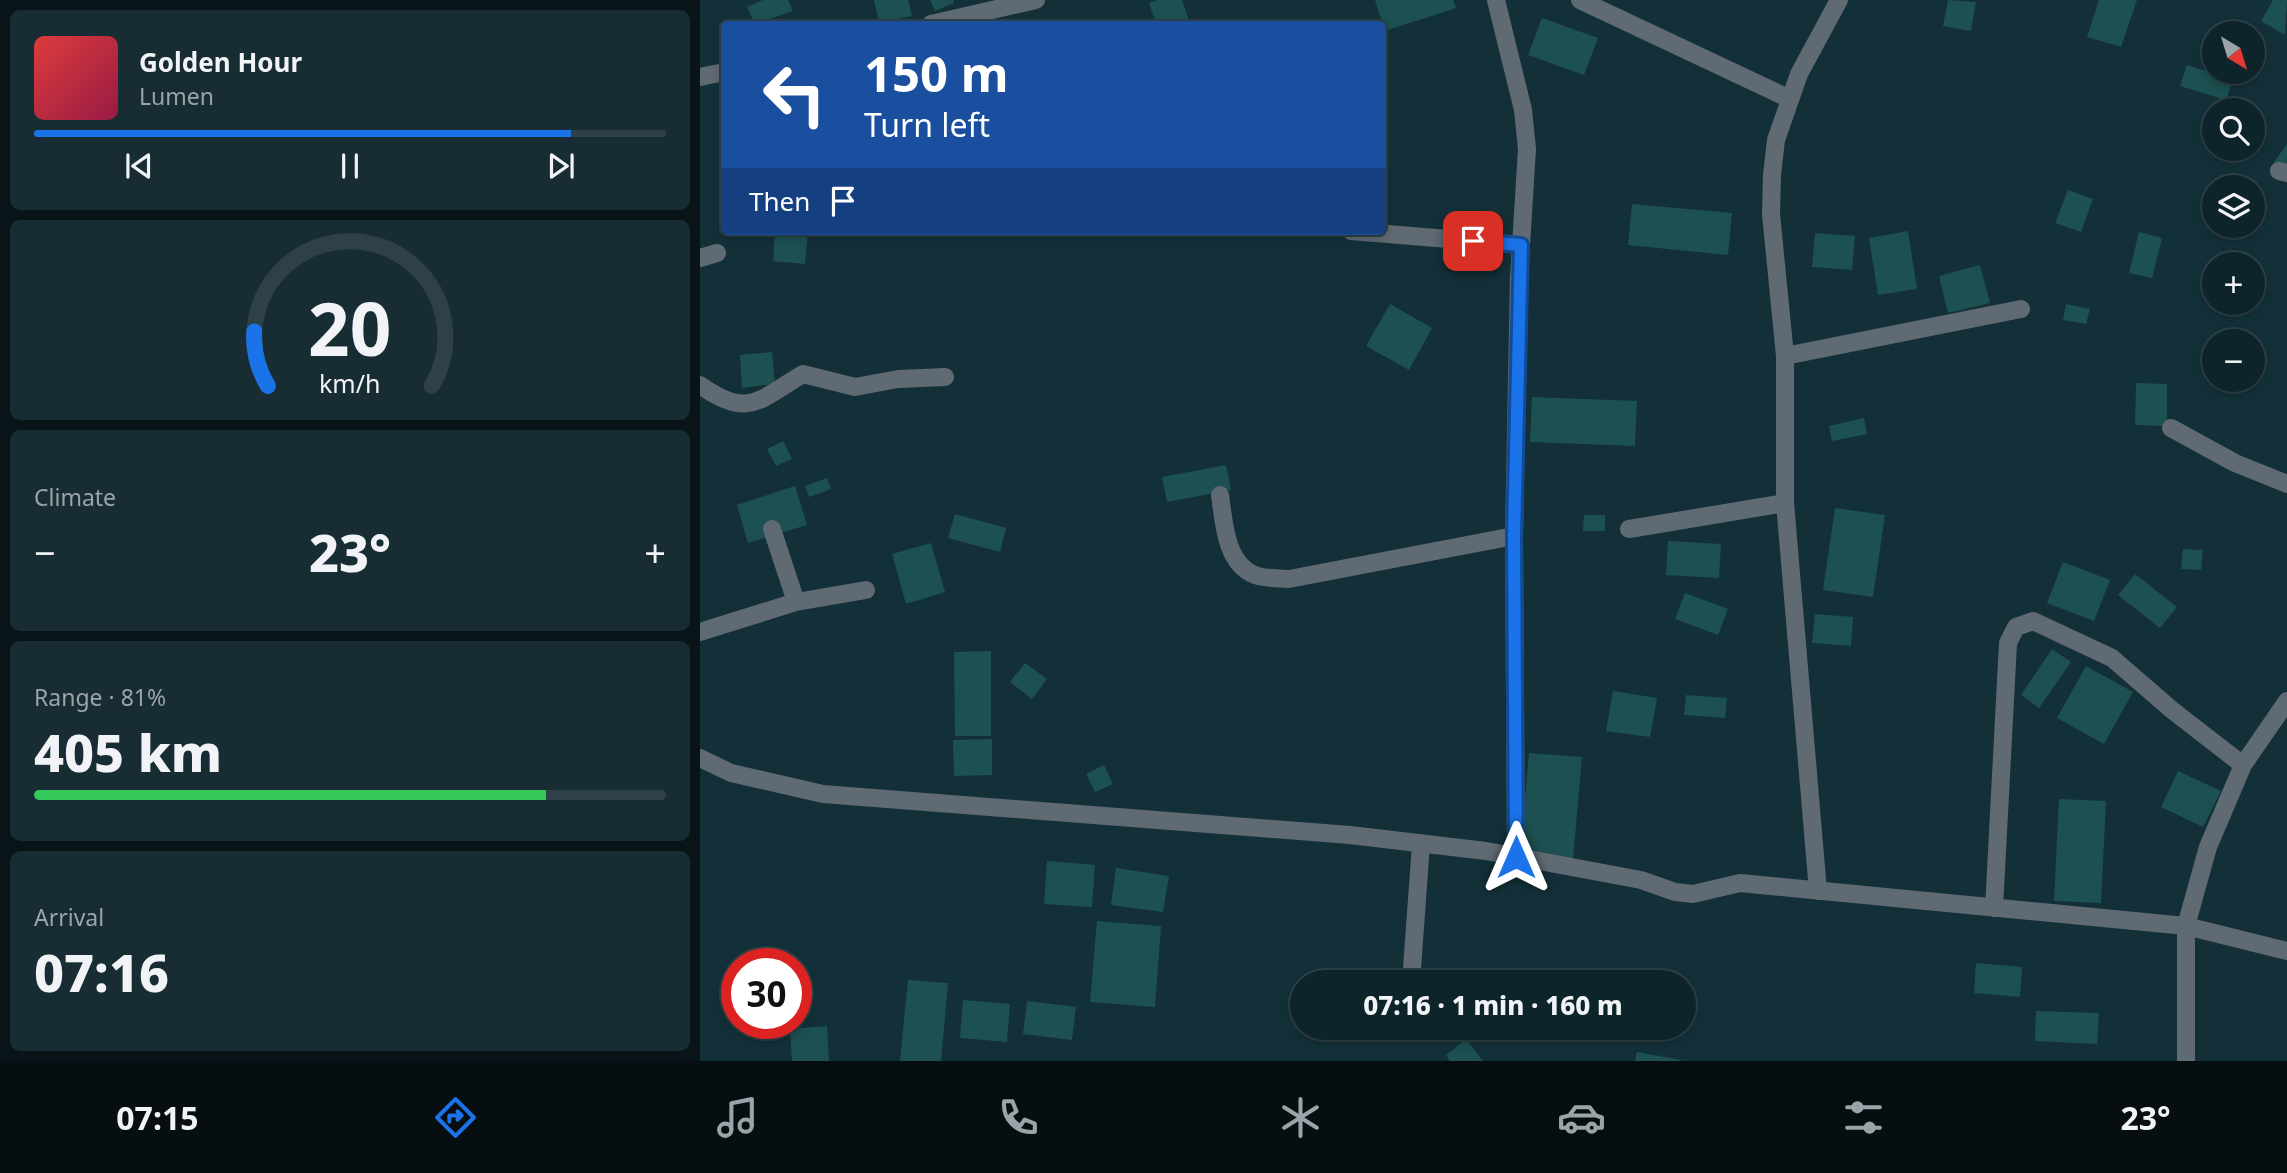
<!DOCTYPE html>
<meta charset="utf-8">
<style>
:root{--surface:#0e242b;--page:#172c33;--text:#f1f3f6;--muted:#9ba4a9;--line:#2e4147;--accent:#1a73e8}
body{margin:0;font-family:"Noto Sans",sans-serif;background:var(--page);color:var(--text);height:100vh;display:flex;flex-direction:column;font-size:26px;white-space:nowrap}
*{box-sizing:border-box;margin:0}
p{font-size:23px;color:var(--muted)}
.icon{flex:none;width:38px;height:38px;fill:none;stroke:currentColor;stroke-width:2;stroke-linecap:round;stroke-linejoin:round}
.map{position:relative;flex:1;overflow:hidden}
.drawer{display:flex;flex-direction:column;gap:10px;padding:10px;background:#081418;width:700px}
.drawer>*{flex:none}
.guide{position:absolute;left:21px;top:21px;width:665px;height:214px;border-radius:7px;box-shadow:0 4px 10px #0003,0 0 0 2px var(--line);background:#1a4fa0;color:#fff;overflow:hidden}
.needle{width:46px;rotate:142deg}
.tools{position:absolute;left:1502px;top:21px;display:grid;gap:14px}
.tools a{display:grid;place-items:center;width:63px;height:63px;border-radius:50%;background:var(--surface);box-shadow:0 4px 10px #0003,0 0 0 2px var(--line);font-size:35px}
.speed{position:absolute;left:21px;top:948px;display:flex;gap:14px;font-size:35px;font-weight:700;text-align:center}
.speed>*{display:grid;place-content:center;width:91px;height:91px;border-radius:50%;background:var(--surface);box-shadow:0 4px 10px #0003,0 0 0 2px var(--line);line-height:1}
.speed .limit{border:10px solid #d22;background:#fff;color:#111}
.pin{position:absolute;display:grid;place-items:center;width:60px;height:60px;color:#fff;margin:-30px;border-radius:14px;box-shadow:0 4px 10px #0006}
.me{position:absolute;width:77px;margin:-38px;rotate:0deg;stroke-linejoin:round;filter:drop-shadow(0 0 5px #0008)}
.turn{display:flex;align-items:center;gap:24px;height:147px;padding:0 28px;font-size:32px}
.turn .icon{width:91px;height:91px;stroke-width:2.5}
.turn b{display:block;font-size:49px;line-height:60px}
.then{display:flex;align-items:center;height:66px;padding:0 28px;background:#0003;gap:14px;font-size:26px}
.big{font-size:52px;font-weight:800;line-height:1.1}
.drawer .card{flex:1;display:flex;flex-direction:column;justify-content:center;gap:10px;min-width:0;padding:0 24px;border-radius:10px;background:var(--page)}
.drawer .dial{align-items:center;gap:0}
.dial svg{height:182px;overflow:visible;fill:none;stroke:var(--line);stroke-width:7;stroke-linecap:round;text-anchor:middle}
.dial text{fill:var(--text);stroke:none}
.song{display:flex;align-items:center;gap:21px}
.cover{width:84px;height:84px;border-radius:10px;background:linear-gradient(135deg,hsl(0 70% 55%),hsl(340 70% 35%))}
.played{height:7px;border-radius:4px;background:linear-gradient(90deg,var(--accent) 85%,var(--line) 85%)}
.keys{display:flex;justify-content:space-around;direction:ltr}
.heat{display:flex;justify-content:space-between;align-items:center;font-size:38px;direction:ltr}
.charge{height:10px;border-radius:5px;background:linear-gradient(90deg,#34c759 81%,var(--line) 0)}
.trip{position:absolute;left:590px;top:970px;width:406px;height:70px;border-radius:35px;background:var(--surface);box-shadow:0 4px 10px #0003,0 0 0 2px var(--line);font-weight:800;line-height:70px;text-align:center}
.tabs{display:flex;height:112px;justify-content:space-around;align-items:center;background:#060e11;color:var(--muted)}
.tabs .icon{width:49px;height:49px}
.tabs .selected{color:var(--accent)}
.tabs b{font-size:32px;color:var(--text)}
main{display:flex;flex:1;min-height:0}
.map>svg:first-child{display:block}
</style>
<main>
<section class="drawer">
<div class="card">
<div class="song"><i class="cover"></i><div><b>Golden Hour</b><p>Lumen</p></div></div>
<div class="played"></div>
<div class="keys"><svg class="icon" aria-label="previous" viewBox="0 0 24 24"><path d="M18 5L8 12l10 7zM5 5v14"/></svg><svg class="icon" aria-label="pause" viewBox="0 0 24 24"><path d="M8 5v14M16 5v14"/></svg><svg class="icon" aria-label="next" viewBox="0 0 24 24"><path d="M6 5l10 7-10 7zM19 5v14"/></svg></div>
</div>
<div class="card dial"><svg viewBox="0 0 100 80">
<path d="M14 69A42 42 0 1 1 86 69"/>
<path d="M14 69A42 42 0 0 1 8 45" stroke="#1a73e8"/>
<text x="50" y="56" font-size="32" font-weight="700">20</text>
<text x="50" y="72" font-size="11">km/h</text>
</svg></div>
<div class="card"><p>Climate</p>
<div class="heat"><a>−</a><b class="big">23°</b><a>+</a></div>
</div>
<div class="card"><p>Range · 81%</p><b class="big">405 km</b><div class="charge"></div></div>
<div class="card"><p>Arrival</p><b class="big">07:16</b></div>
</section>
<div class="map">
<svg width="1587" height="1061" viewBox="0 0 1587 1061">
<rect width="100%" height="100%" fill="#133039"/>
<!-- building -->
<path fill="#1d5051" d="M63 0H88L93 11 55 24 47 7Z
M174 0H208L212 16 179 23Z
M230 0H253L254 3 235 11Z
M457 0H482L490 24H456L449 3Z
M675 0H753L756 8 685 31Z
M1248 0 1276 2 1271 31 1243 26Z
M1399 0H1437L1421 47 1387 37Z
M1573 0H1587L1585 35 1561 21Z
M842 18 898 38 884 75 828 55Z
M1487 65 1533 80 1526 100 1480 86Z
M1587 144V180L1570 168Z
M1368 190 1393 199 1381 232 1355 223Z
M932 204 1032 213 1028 255 928 245Z
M75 231H108L105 264 73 261Z
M1208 231 1217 289 1178 295 1169 238Z
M1439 232 1462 238 1452 278 1429 273Z
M1115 233 1155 236 1152 270 1112 267Z
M1280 265 1290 303 1248 313 1239 276Z
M690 304 732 328 709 370 666 346Z
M1366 304 1390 309 1386 324 1363 320Z
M72 352 75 384 42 388 40 355Z
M1436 383 1467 384V426L1435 425Z
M832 397 937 401 935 446 830 442Z
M1164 418 1167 434 1132 441 1129 426Z
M83 441 92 459 76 466 67 449Z
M526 465 531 490 467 502 462 477Z
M127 478 131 489 109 497 105 486Z
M95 486 107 525 48 543 37 505Z
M1135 508 1185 515 1173 597 1123 590Z
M255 514 306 528 300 552 248 538Z
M884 515H905V531H883Z
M968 541 1021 544 1019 578 966 575Z
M231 543 245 592 206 604 192 554Z
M1483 549 1503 550 1501 570 1481 569Z
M1363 562 1410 580 1394 621 1347 603Z
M1435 574 1477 607 1460 628 1418 595Z
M985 593 1028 609 1018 635 975 619Z
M1115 614 1153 617 1151 646 1112 643Z
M1352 649 1371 662 1339 708 1321 695Z
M291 651V736H255L254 652Z
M325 663 347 679 332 699 310 682Z
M1386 666 1433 692 1404 744 1357 718Z
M913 691 957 698 950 737 906 731Z
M986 695 1027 698 1025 718 984 715Z
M292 739V775L254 776 253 740Z
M829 753 882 757 873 859 820 855Z
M404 765 413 784 395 792 386 774Z
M1478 771 1521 791 1503 827 1461 807Z
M1359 799 1406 801 1401 903 1354 901Z
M347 861 395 865 392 907 344 904Z
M416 868 469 876 463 912 411 905Z
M397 921 461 926 455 1007 390 1002Z
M1276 963 1322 967 1320 997 1274 993Z
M208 980 248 983 241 1061H200Z
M263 1000 310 1004 307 1042 260 1038Z
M327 1001 376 1007 372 1040 323 1034Z
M1336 1011 1399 1013 1397 1044 1335 1041Z
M127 1026 129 1061H92L90 1029Z
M766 1039 783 1061H750L746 1055Z
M937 1052 981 1060V1061H935Z"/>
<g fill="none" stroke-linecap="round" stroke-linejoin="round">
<!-- street -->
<path stroke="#606a72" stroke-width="18" d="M796 0 823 110 827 149 819 278 814 536 816 857
M880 0 1090 99
M231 24 336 0
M0 77 24 72
M1579 171 1587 173
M651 231 821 245
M0 258 17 253
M1085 356 1321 309
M0 385C49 420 60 399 103 374L155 387 198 379 245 377
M1471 428 1535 463 1587 484
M520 495C524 522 525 563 555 575 565 579 579 578 589 579L814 536
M72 529 96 602
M929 529 1085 503
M0 632 96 602 166 590
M0 758 31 773 123 794 650 835 786 851 941 880 975 892 993 894 1040 883 1486 926 1587 951
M1118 891 1085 503V356L1071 214 1072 175 1076 140 1099 74 1139 0
M1294 908 1308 643 1316 627 1333 621 1412 658 1472 710 1543 765
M711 982 721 844
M1486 1061V926L1508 847 1543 765 1587 701"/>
</g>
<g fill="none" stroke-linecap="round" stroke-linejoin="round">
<defs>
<path id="route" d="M773 241 821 245 814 536 816 857"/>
</defs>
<!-- route casing -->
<use href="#route" stroke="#114b97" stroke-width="18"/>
<!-- route -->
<use href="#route" stroke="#1a73e8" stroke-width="12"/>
</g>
</svg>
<div class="tools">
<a><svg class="needle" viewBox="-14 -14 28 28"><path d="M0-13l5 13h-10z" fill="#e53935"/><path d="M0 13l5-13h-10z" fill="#9ba4a9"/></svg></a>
<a><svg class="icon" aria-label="search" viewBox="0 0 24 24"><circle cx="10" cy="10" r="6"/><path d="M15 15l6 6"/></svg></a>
<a><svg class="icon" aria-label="layers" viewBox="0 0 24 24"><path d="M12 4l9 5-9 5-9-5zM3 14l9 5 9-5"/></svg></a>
<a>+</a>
<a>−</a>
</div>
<div class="speed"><div class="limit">30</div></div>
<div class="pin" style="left:773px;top:241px;background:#d93025"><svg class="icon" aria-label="arrive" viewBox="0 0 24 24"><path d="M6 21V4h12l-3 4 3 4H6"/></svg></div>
<svg class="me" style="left:816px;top:857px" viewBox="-20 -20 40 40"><path d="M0-17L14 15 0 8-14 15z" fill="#1a73e8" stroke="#fff" stroke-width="4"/></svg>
<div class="trip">07:16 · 1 min · 160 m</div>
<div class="guide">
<div class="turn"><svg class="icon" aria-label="left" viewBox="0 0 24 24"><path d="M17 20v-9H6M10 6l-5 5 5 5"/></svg><div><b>150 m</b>Turn left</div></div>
<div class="then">Then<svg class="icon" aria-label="arrive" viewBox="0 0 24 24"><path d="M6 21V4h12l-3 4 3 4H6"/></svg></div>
</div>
</div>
</main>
<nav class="tabs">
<b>07:15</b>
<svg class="icon selected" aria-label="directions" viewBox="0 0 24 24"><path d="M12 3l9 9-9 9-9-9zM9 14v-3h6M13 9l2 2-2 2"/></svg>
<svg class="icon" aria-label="music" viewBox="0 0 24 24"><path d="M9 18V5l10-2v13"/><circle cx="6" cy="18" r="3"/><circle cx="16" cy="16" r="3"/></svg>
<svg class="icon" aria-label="phone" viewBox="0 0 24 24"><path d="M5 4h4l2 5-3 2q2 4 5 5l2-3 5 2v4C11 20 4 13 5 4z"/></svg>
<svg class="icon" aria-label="climate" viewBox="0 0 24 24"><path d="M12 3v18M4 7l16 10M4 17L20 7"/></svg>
<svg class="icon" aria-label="car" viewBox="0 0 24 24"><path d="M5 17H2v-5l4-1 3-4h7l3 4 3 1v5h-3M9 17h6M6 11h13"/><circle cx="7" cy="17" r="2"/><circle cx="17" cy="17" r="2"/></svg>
<svg class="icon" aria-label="filters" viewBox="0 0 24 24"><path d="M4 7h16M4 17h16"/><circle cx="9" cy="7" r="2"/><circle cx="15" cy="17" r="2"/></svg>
<b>23°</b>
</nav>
